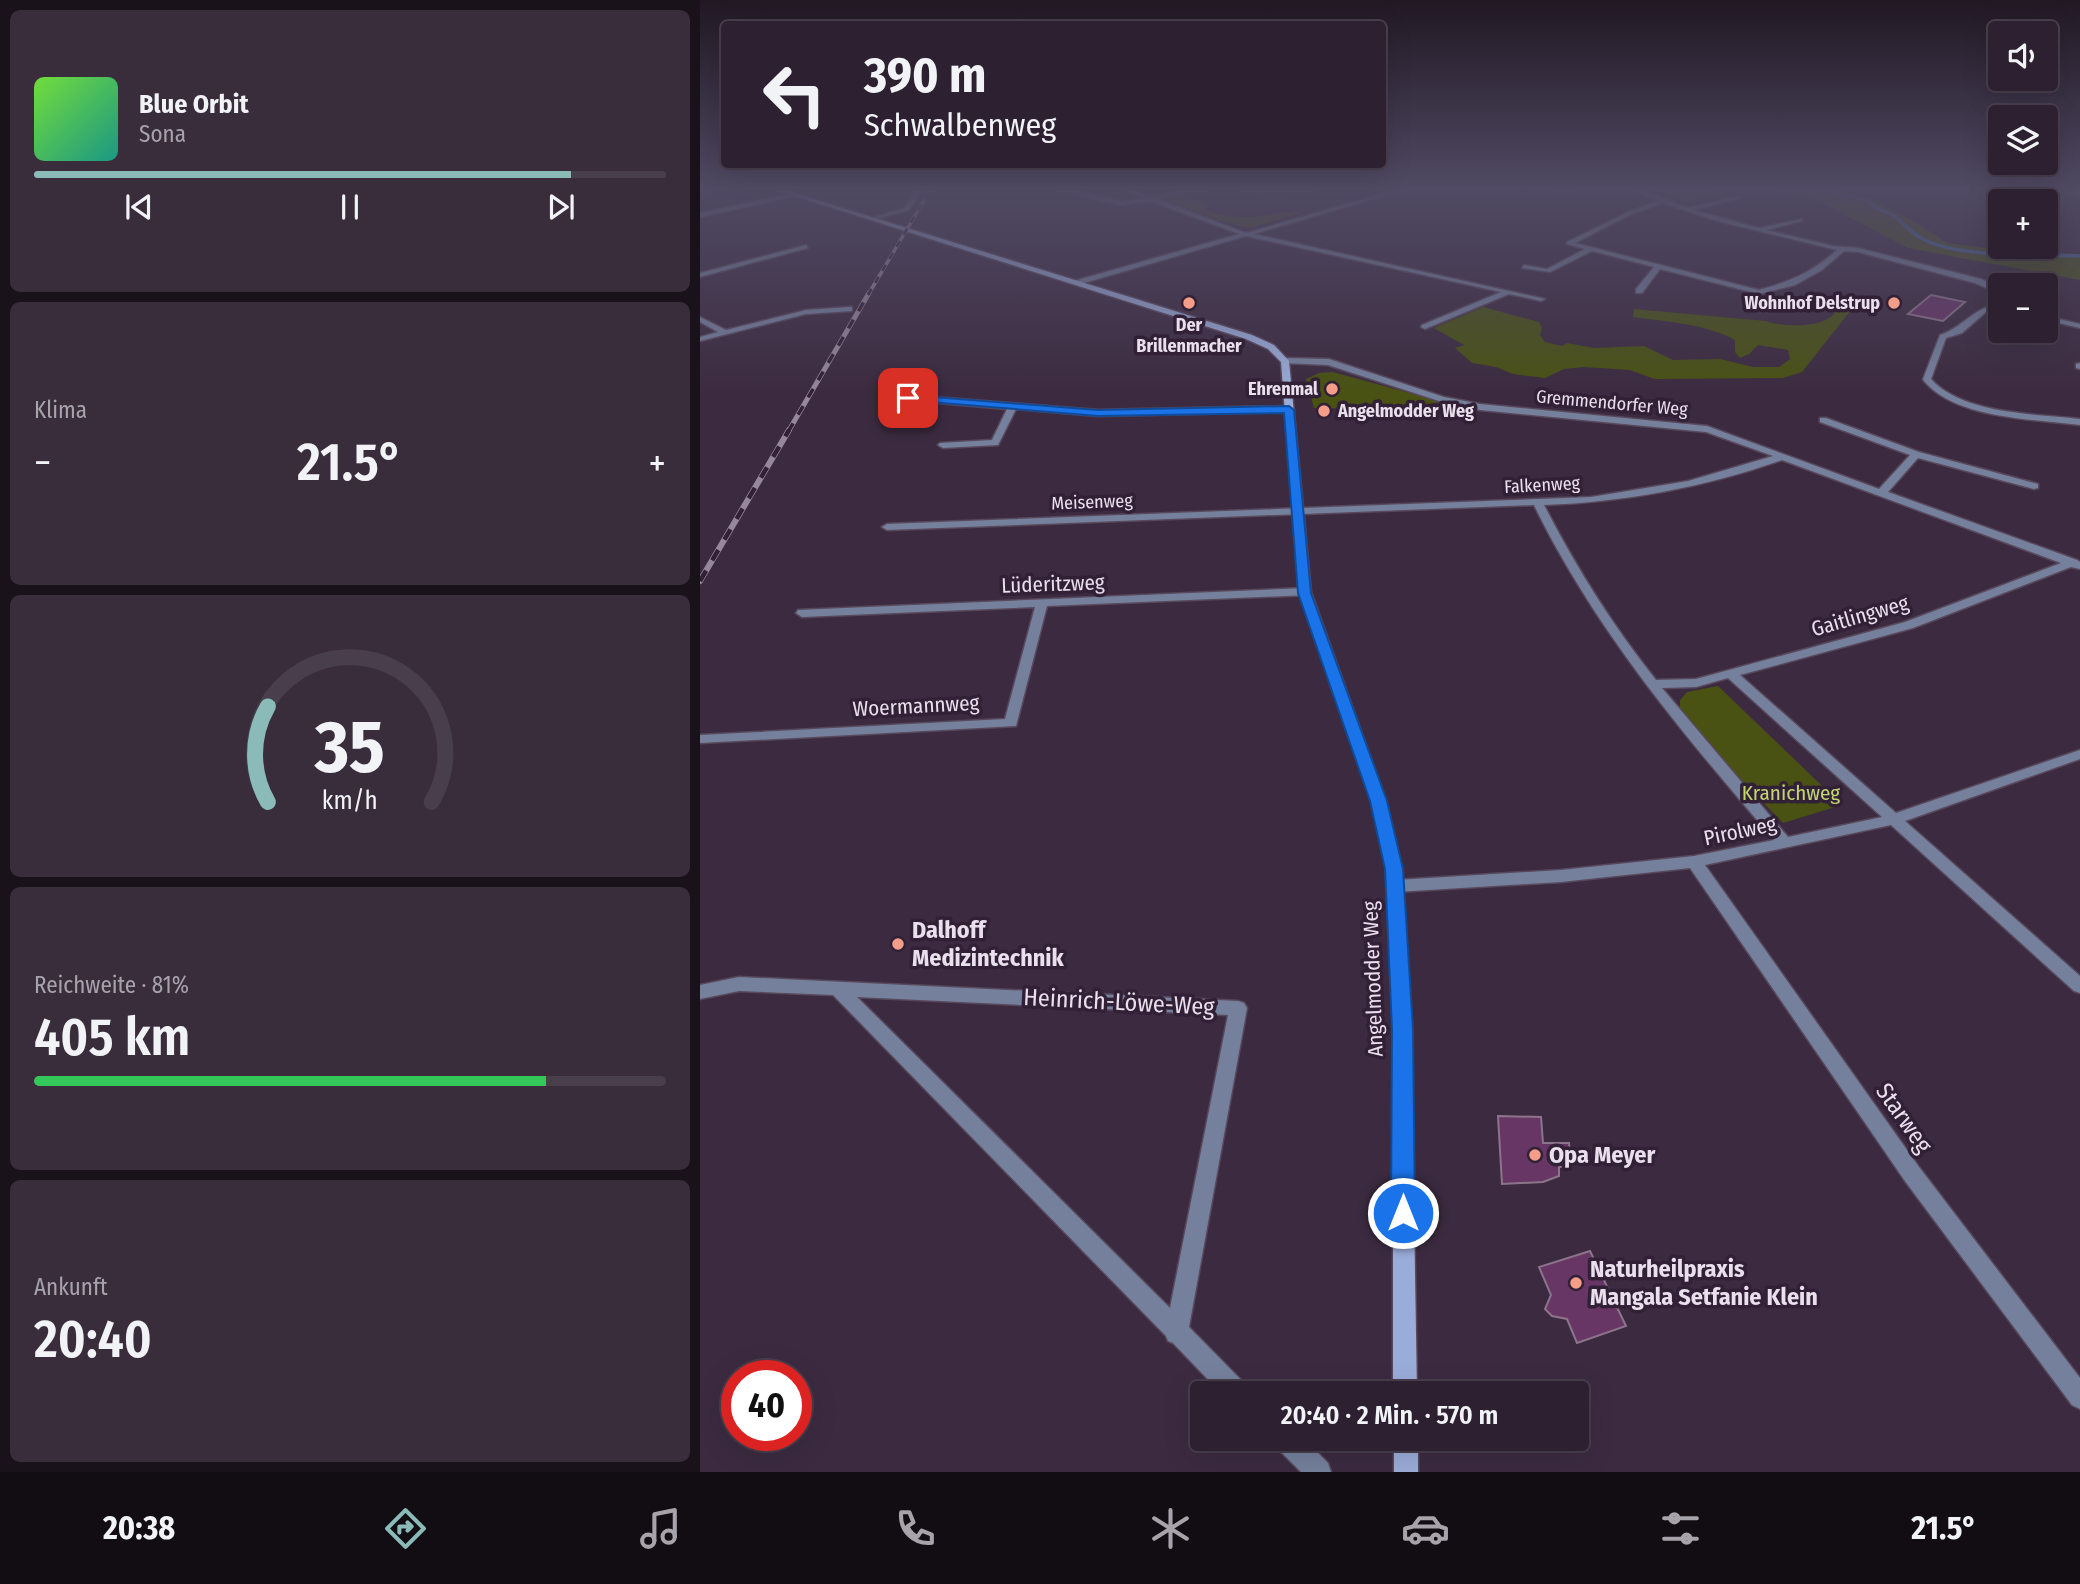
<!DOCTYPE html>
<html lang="de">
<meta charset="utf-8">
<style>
:root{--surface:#2d2030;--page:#392d3c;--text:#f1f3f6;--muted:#a7a3ab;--line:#483e4c;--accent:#8bbbb9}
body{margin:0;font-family:"Fira Sans Condensed",sans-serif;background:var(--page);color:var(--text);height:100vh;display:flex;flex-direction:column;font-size:26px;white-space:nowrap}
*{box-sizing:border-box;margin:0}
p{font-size:23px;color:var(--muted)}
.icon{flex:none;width:38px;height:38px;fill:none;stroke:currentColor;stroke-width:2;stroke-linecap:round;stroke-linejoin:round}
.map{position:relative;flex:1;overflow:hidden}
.sheet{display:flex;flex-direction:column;gap:10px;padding:10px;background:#19121a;width:700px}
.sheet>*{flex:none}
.hud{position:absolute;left:21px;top:21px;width:665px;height:147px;border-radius:7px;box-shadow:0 7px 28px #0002,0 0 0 2px var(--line);background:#2d2030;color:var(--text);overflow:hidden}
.fabs{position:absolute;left:1288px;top:21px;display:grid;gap:14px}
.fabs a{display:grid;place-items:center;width:70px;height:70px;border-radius:7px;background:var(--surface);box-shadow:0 7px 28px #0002,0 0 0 2px var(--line);font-size:35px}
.speed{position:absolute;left:21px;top:1360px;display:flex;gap:14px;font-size:35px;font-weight:700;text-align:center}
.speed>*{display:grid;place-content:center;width:91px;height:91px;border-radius:50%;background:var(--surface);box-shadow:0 7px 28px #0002,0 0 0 2px var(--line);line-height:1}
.speed .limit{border:10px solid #d22;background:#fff;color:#111}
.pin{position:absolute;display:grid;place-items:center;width:60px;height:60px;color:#fff;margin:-30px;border-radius:14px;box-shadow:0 4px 10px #0006}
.me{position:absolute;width:77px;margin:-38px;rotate:0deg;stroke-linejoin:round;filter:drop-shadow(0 0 5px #0008)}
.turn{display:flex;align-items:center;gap:24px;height:147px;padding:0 28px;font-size:32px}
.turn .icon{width:91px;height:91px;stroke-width:2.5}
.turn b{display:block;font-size:49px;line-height:60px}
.big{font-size:52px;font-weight:600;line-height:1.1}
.sheet .widget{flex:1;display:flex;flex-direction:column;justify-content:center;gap:10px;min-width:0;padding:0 24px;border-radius:10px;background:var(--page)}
.sheet .dial{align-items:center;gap:0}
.dial svg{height:182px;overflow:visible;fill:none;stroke:var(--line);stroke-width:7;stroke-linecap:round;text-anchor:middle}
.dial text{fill:var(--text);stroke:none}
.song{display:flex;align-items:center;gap:21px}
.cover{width:84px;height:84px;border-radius:10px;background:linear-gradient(135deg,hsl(100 70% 55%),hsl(170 70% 35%))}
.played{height:7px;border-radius:4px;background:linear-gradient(90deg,var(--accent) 85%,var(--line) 85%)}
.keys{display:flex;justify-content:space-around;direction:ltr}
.heat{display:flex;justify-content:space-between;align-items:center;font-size:38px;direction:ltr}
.charge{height:10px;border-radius:5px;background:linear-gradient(90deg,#34c759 81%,var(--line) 0)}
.trip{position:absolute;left:490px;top:1381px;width:399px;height:70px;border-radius:7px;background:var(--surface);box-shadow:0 7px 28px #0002,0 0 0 2px var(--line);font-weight:600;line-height:70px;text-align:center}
.tabs{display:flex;height:112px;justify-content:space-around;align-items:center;background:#120d13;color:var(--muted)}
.tabs .icon{width:49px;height:49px}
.tabs .selected{color:var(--accent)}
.tabs b{font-size:32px;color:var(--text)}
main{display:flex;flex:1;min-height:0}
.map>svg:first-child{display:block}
</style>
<main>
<section class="sheet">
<div class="widget">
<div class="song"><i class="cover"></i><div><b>Blue Orbit</b><p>Sona</p></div></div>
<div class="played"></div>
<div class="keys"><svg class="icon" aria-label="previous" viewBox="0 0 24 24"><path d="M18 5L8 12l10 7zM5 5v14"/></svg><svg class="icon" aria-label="pause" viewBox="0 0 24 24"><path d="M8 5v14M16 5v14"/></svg><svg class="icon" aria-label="next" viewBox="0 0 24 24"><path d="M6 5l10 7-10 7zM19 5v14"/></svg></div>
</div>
<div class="widget"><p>Klima</p>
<div class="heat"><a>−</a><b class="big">21.5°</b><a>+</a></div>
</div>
<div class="widget dial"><svg viewBox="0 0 100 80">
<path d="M14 69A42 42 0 1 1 86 69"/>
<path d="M14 69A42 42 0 0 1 14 27" stroke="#8bbbb9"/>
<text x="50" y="56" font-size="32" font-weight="700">35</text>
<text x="50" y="72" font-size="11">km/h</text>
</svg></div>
<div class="widget"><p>Reichweite · 81%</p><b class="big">405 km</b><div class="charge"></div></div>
<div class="widget"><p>Ankunft</p><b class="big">20:40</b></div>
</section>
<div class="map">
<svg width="1380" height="1472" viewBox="0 0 1380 1472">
<rect width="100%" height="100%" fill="#3c2b40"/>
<!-- green -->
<path fill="#495213" d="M507 187 513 190 485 197 508 204 505 210C521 216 544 219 561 216 576 214 586 210 601 213L549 228 520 221 462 198Z
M552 187H622L628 188 575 202 539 192 554 188Z
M951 187H987L1019 194 984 202Z
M1069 187H1125L1173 200 1214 221 1247 243 1310 251 1380 254V280L1208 248 1120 202Z
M1141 302 1155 305 1102 372 1083 378 954 379 930 370 884 367 864 369 845 378 813 374 796 367 772 363 755 348 764 345 734 328 783 307 839 322 842 328 840 335 845 342 862 346 867 343 894 348 944 346 973 360 1020 359 1053 367H1079L1090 359 1088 350 1058 345 1049 354 1040 358 1035 352V340C1003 323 968 322 933 317L934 309 1066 321C1082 327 1118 328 1132 316 1136 313 1138 307 1141 302Z
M632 372 644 375 742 402 691 409 614 408 606 379 619 373Z
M1018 686 1142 805 1083 823 1012 750 980 708V700L987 692Z"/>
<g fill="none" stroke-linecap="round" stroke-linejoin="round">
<!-- stream -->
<path stroke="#446aa1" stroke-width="3.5" d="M1109 187 1170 201C1176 212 1187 210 1196 217 1206 226 1213 235 1225 240 1262 258 1338 254 1380 256"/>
</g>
<!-- building -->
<path fill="#683665" stroke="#8c748a" stroke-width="2" d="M1231 295 1265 302 1243 321 1208 314Z
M798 1116 841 1117 843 1143H869L871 1167H859V1176L843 1182 802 1184Z
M890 1251 926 1326 877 1343 867 1319 852 1316 845 1309 851 1295 839 1267Z"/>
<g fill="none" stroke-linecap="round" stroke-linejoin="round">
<defs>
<path id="street" d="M218 187H224L209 210 172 220V218L205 208Z
M346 187H357L420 201 445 199 420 187C432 187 442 197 453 197 471 196 487 187 505 187L457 199 546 233 706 187H715L554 234 845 299 841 301 809 294 725 329 721 327 722 325 801 292 546 236 377 285 374 281 539 234 450 201 420 205Z
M876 187H891L859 193 856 191Z
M927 187H935L987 208 1040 196V198L993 210 1059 228 1102 219V221L1067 230 1133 246 1158 248 1281 279 1298 287 1300 309 1286 312 1262 333 1246 338 1231 379C1262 414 1336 414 1380 419V425C1333 419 1256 419 1224 381L1223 379 1240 335C1263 327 1271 311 1293 305L1291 290 1275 283 1158 252 1144 251 1122 270 1095 285 1059 294 960 269 942 293H936V289L954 267 892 251 850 272 822 268 824 265 847 269 885 249 867 244V242L928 212 958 201ZM963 203 1017 221 1137 250C1111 273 1091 281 1059 290L875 243 932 214Z
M1321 187 1380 192V196L1324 189Z
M95 193 97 196 0 217V213Z
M106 245 108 248 0 277V273Z
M149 307H152V311L106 314 0 341V337L18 332 0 322V317L26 330 106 310Z
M1346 316 1380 324V328L1346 320Z
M585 358 629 359 744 397 780 404 1007 426 1179 489 1210 455 1120 422V418H1126L1219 452 1338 484V488L1334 489 1218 458 1188 492 1377 560 1380 562V569L1371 567 1213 628 1040 675 1196 813 1380 750V759L1205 821 1380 976V993L1374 991 1191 825 1005 865 1219 1167 1380 1378V1409L1372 1405 1205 1181 990 868 861 882 696 892 690 890 688 886 690 882 696 880 861 870 994 856 1074 840C984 735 895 630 834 505L187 530 182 527 187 524 891 497 988 481 1073 456 1006 432 780 410 739 401 628 365 582 363V359ZM1082 460 1361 563 1205 622 996 679 956 680C912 625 876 567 844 505 925 502 1005 487 1082 460ZM1028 678 1182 817 1088 837 962 688 996 687Z
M1380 363V369L1376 368V364Z
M208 395 398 410 589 406 594 409 589 412 398 416 316 409 298 445 243 448 238 445 240 443 292 440 307 409 205 400 204 398Z
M605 588 609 589V595L347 606 316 726 0 743V735L305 719 335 607 102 617 96 613 98 610Z
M39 977 538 1001 544 1003 547 1008 489 1327 546 1385 550 1393H521L473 1343 468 1341 466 1336 133 995 39 991 0 999V985ZM157 997 528 1015 470 1308Z
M573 1438H603L628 1463 631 1472H601L576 1447Z"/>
<path id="secondary" d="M66 187H75L552 335 574 345 589 361 611 592 686 801 702 869 711 1030 717 1393H693V1030L686 869 672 801 599 592 581 362 568 349 546 339Z
M694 1438H718V1472H694Z"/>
</defs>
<!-- street casing -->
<use href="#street" stroke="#58485c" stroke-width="3"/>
<!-- secondary casing -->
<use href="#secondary" stroke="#58485c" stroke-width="3"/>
<!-- street -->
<use href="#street" fill="#75809c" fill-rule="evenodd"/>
<!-- secondary -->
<use href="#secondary" fill="#9aacd8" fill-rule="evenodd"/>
<defs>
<path id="rail-far2" d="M168 295 232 187"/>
<path id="rail-far1" d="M88 432 169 293"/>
<path id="rail" d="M0 581 89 430"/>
</defs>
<!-- rail-far2 casing -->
<use href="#rail-far2" stroke="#96889a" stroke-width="3.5"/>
<!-- rail-far1 casing -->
<use href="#rail-far1" stroke="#96889a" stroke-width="5"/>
<!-- rail casing -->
<use href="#rail" stroke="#96889a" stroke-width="6"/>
<!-- rail-far2 -->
<use href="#rail-far2" stroke="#322136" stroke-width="2.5" stroke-dasharray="7" stroke-linecap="butt"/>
<!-- rail-far1 -->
<use href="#rail-far1" stroke="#322136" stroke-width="3.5" stroke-dasharray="10" stroke-linecap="butt"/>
<!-- rail -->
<use href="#rail" stroke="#322136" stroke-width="4.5" stroke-dasharray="12" stroke-linecap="butt"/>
</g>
<!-- sky -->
<linearGradient id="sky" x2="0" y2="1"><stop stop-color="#211823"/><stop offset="0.48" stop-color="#504a64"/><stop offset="1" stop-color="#504a64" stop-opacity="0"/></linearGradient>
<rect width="1380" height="393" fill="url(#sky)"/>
<!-- route -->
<path fill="#1a73e8" stroke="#114b97" stroke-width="2" d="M208 395 398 410 589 406 594 410 611 593 687 801 703 869 713 1030 715 1213 712 1220 703 1224 695 1220 691 1213 692 1030 685 869 670 801 598 593 584 413 398 416 205 400 203 398Z"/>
<!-- markers -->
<g fill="#f49e8a" stroke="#322136" stroke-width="2.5">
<circle cx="489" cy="303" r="7"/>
<circle cx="1194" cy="303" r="7"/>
<circle cx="632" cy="389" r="7"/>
<circle cx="624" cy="411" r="7"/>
<circle cx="198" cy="944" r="7"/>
<circle cx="835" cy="1155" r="7"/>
<circle cx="876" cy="1283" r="7"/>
</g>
<g text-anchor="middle" stroke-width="7" stroke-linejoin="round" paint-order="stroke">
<!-- far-poi labels -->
<g font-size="18" font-weight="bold" fill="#eadfed" stroke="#322136" text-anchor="end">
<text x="1180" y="309">Wohnhof Delstrup</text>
<text x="489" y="331" text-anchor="middle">Der<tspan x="489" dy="21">Brillenmacher</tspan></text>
<text x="618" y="395">Ehrenmal</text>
<text x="638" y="417" text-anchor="start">Angelmodder Weg</text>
</g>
<!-- far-street labels -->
<g font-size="18" fill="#eadfed" stroke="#322136">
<text transform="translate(912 403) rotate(5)" y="6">Gremmendorfer Weg</text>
<text transform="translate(842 485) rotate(-3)" y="6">Falkenweg</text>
<text transform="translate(392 502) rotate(-2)" y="6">Meisenweg</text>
</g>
<!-- street labels -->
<g font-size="21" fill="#eadfed" stroke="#322136">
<text transform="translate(353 584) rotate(-2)" y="7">Lüderitzweg</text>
<text transform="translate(1160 616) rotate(-16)" y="7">Gaitlingweg</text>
<text transform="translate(216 706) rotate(-3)" y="7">Woermannweg</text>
<text transform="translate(1040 831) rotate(-12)" y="7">Pirolweg</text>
<text transform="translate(673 979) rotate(-92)" y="7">Angelmodder Weg</text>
</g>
<!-- park labels -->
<g font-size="21" fill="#c2d570" stroke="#322136">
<text x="1091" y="800">Kranichweg</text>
</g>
<!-- near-poi labels -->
<g font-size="24" font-weight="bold" fill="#eadfed" stroke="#322136" text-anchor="start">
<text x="212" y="938">Dalhoff<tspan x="212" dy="28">Medizintechnik</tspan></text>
<text x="849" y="1163">Opa Meyer</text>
<text x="890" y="1277">Naturheilpraxis<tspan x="890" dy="28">Mangala Setfanie Klein</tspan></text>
</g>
<!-- near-street labels -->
<g font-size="24" fill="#eadfed" stroke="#322136">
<text transform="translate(419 1002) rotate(3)" y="8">Heinrich-Löwe-Weg</text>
<text transform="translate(1204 1118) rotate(55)" y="8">Starweg</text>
</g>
</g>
</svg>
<div class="fabs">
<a><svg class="icon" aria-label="sound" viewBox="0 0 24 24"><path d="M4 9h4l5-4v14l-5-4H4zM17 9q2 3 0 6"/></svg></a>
<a><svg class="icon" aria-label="layers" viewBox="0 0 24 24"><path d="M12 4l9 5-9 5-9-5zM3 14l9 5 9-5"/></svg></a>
<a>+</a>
<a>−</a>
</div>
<div class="speed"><div class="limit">40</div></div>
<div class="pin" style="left:208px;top:398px;background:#d93025"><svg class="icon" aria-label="arrive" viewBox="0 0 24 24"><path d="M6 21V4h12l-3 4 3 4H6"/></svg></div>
<svg class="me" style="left:703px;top:1213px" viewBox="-20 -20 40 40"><circle r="17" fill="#1a73e8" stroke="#fff" stroke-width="3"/><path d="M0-11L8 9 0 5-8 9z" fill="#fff"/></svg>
<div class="trip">20:40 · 2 Min. · 570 m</div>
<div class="hud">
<div class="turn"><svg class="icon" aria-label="left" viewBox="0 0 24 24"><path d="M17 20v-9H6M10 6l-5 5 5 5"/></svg><div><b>390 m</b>Schwalbenweg</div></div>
</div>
</div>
</main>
<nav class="tabs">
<b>20:38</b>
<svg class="icon selected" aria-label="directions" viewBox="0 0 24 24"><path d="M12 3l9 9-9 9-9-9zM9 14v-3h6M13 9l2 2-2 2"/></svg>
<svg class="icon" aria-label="music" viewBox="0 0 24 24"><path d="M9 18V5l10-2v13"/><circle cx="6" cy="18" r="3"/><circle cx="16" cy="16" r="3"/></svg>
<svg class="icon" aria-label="phone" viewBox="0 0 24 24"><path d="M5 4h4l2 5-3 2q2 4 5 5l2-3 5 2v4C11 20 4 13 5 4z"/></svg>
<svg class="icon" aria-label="climate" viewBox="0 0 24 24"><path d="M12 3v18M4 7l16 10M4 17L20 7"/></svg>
<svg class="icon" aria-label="car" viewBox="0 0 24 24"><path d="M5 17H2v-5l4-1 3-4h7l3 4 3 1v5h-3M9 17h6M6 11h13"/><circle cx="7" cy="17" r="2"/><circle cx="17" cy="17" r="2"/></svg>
<svg class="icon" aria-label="filters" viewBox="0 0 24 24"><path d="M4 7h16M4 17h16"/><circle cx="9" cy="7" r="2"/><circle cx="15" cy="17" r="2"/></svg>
<b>21.5°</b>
</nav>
